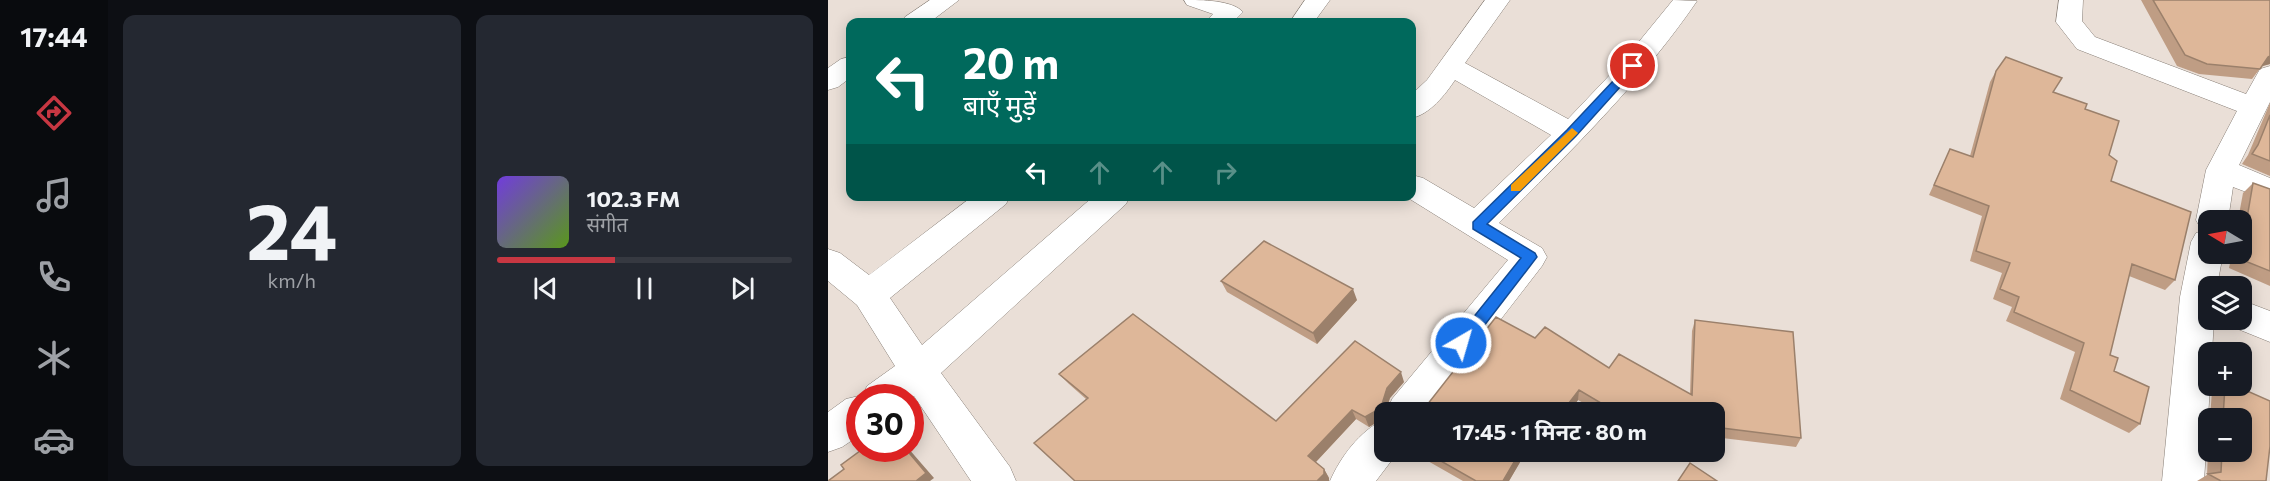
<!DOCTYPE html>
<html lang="hi">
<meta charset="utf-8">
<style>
:root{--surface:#171b24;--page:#242831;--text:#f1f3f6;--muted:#9ea1a6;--line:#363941;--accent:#c73742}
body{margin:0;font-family:Commissioner,"Noto Sans Devanagari",sans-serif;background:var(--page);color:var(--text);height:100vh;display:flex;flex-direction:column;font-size:22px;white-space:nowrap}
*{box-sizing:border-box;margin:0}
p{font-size:20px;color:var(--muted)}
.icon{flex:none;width:33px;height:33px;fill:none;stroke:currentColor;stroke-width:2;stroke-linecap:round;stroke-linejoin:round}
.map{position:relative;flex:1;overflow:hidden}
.details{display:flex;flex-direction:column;gap:15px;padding:15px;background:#0d0f14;width:720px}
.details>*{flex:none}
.top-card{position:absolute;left:18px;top:18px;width:570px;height:183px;border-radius:12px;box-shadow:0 3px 15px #0003;background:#00695c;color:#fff;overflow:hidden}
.needle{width:39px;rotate:280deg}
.buttons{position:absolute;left:1370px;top:210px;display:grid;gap:12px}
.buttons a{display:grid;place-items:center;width:54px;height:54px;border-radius:12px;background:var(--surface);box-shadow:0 3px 15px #0003;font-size:30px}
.speed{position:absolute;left:18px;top:384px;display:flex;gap:12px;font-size:30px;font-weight:700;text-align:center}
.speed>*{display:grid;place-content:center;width:78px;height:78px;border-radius:50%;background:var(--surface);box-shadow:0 3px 15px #0003;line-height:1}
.speed .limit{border:9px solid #d22;background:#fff;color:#111}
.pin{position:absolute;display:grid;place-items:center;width:51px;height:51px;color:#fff;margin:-26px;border:3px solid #fff;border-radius:50%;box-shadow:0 2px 6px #0007}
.me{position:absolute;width:66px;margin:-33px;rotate:38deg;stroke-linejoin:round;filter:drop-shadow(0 0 4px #0008)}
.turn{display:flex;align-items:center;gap:21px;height:126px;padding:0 18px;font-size:27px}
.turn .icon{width:78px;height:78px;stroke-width:2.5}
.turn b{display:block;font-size:42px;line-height:51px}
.lanes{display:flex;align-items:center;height:57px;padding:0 18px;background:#0003;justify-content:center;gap:30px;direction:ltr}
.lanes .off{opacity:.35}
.details .widget{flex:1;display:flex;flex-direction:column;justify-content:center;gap:9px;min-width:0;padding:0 21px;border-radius:12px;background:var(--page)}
.details .dial{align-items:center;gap:0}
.dial b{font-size:78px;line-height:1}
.song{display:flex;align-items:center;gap:18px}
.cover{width:72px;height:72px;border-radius:9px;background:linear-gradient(135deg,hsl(260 70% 55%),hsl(90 70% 35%))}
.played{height:6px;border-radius:3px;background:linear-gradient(90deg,var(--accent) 40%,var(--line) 40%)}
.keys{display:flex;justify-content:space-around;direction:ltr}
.details .tiles{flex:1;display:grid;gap:15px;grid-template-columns:repeat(2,1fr)}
.trip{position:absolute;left:546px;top:402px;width:351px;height:60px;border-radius:12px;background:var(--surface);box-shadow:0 3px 15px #0003;font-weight:700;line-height:60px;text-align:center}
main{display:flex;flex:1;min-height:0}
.dock{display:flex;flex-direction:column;width:108px;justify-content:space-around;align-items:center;background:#090b0e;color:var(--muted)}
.dock .icon{width:42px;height:42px}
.dock .on{color:var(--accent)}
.dock b{font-size:27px;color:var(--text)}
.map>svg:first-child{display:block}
</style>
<main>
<nav class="dock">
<b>17:44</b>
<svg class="icon on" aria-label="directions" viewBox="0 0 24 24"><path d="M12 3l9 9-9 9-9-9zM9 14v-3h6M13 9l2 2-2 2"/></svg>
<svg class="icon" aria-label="music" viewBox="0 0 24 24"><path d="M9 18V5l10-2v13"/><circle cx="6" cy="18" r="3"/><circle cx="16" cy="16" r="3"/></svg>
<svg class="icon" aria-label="phone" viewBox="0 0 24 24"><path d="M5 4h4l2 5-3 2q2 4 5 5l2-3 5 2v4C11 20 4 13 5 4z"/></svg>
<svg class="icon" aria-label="climate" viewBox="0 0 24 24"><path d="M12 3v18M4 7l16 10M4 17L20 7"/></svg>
<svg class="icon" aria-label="car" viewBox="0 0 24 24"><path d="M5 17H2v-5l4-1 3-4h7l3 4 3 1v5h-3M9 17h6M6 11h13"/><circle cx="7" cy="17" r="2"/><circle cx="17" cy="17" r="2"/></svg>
</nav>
<section class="details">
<div class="tiles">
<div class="widget dial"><b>24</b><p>km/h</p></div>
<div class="widget">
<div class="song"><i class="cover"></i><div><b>102.3 FM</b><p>संगीत</p></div></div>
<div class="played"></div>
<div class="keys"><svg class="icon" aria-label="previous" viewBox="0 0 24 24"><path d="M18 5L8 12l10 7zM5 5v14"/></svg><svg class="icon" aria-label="pause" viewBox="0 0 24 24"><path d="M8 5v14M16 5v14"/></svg><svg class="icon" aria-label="next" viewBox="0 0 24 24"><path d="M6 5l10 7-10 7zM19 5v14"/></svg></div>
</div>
</div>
</section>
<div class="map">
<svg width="1442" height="481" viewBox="0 0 1442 481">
<rect width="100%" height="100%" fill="#eadfd7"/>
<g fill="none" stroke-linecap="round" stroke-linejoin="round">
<defs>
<path id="minor" d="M102 0H131L102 22H74L77 17Z
M356 0C374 0 404 0 415 12L405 22H378L385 14 359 5Z
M477 0H502L486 22H462Z
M657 0H682L637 63 740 119 796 60 845 0 869 1C813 83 741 153 671 223L714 248 719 257 714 266 601 412H559L564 399 680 260 577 196H584V175L595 178 646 208 723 135 627 80C617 95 602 114 584 118V94L599 80Z
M1231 0H1255L1254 21 1267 37 1418 94 1432 69 1442 66V102L1411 165 1442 178V201L1405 187 1400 220H1380V254H1395L1389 286H1380V320H1386L1384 352H1380L1382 386 1376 481H1334L1352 297 1363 242 1368 233 1378 230 1373 229 1368 220 1378 170 1409 111 1249 49 1228 22Z
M22 57V78L10 87 0 90V68L13 59Z
M145 196H182L178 204 62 298 94 345 266 196H302L298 204 113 373 182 467 188 481H143L86 396 82 398H32V435L14 447 0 452V412L18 399 35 395 39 386 67 366 29 305 0 281V249L12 253 41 275Z
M1413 300 1442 311V342L1400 325 1397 320H1413Z
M556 420V452H570L548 481H502C512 458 532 430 556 420Z"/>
</defs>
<!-- minor casing -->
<use href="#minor" stroke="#877e76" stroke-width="1"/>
<!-- minor -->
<use href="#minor" fill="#fff" fill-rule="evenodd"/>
</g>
<!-- wall -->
<path fill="#bf9d84" d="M1313 0H1442V64L1434 66 1424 79 1371 74 1349 66Z
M1168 71 1225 92 1257 109 1281 155 1283 181 1347 280 1337 290 1301 276 1282 355 1286 371 1312 424 1301 433 1232 399 1247 352 1178 321 1184 307 1165 299 1174 273 1142 261 1154 216 1101 195 1122 149 1142 156 1162 82Z
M1442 103V176L1414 164 1420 155Z
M1425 183 1442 189V286L1401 268 1404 254H1413V220H1410L1415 193Z
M393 281 529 300 489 344 399 292Z
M867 320 973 438 968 447 886 437V412H771L750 400 741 412H556V432L554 419 541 427 528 419 488 462 496 469 501 478 258 399 241 384 231 374 448 421 576 382 562 398 560 404 599 405 707 338 781 368 862 394 864 331Z
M1391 386H1408L1438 481H1369L1379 475 1380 452H1413V418H1382L1384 391Z
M584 452H698L681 481H635Z
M837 452H845L843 455Z"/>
<!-- shaded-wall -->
<path fill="#9b806b" d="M1442 56V64L1431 67 1440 57Z
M525 289 529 300 489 344 485 333Z
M573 372 576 382 562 398 557 412 554 404 559 388Z
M751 390 750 400 741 412H734Z
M553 408 556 418 541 427 537 417Z
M524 410 528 419 485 465 480 456Z
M77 448H80L106 478 102 481H88Z
M692 452H698L681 481H675Z
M496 469 501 478V481H489Z"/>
<!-- building -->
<path fill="#deb799" stroke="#9b806b" stroke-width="1.5" d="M1325 0H1442V56L1440 57 1432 69 1379 64 1357 55Z
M1178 57 1234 78 1225 92 1259 104 1257 109 1291 121 1281 155 1289 161 1283 181 1363 212 1347 280 1304 264 1282 355 1290 358 1286 371 1321 387 1312 424 1242 390 1256 343 1186 312 1191 297 1172 289 1182 263 1148 251 1161 206 1106 185 1122 149 1145 157 1168 71Z
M1442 115V161L1424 154 1430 145Z
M1425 183 1442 189V271L1412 259Z
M436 241 525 289 485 333 393 281Z
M305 314 448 421 527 341 573 372 559 388 554 404 599 405 668 317 707 338 717 327 781 368 791 354 864 395 867 320 965 332 973 438 886 427V412H788L751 390 734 412H556V428L555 427 553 408 537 417 524 410 480 456 496 469V474L489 481H247L206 443 260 398 231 374Z
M1397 386H1408L1442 401V446L1438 481H1393L1380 474 1393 472 1394 452H1413V418H1395Z
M36 448H77L98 473 88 481H0L16 469 13 465Z
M597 452H692L675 481H648Z
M862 463 889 481H850Z"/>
<!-- route -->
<path fill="#1a73e8" stroke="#114b97" stroke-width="1.5" d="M801 64 811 66 748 136 659 224 707 253 709 257 639 348H628L626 343 628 339 693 258 645 229V222L739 130Z"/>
<!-- slow -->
<path fill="#f59e0b" d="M744 128 750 133 692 191H683V185Z"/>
</svg>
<div class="buttons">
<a><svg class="needle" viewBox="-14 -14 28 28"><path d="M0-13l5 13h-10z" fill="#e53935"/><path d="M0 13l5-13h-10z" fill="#9ea1a6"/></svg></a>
<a><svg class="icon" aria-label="layers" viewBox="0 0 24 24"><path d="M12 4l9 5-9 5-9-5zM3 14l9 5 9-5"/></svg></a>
<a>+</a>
<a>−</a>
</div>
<div class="speed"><div class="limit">30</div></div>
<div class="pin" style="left:805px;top:66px;background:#d93025"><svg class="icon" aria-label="arrive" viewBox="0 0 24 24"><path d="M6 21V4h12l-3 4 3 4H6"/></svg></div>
<svg class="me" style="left:633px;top:343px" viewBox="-20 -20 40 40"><circle r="17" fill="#1a73e8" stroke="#fff" stroke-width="3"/><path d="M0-11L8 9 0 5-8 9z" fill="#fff"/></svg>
<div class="trip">17:45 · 1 मिनट · 80 m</div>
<div class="top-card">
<div class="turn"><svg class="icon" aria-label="left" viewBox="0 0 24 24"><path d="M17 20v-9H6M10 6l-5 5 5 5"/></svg><div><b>20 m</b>बाएँ मुड़ें</div></div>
<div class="lanes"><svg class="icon" aria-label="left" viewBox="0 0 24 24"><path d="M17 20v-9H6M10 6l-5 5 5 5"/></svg><svg class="icon off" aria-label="ahead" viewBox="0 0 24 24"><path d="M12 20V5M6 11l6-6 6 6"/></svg><svg class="icon off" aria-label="ahead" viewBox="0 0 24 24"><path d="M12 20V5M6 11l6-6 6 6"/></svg><svg class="icon off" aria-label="right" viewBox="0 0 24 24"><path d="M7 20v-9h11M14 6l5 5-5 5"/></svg></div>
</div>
</div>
</main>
